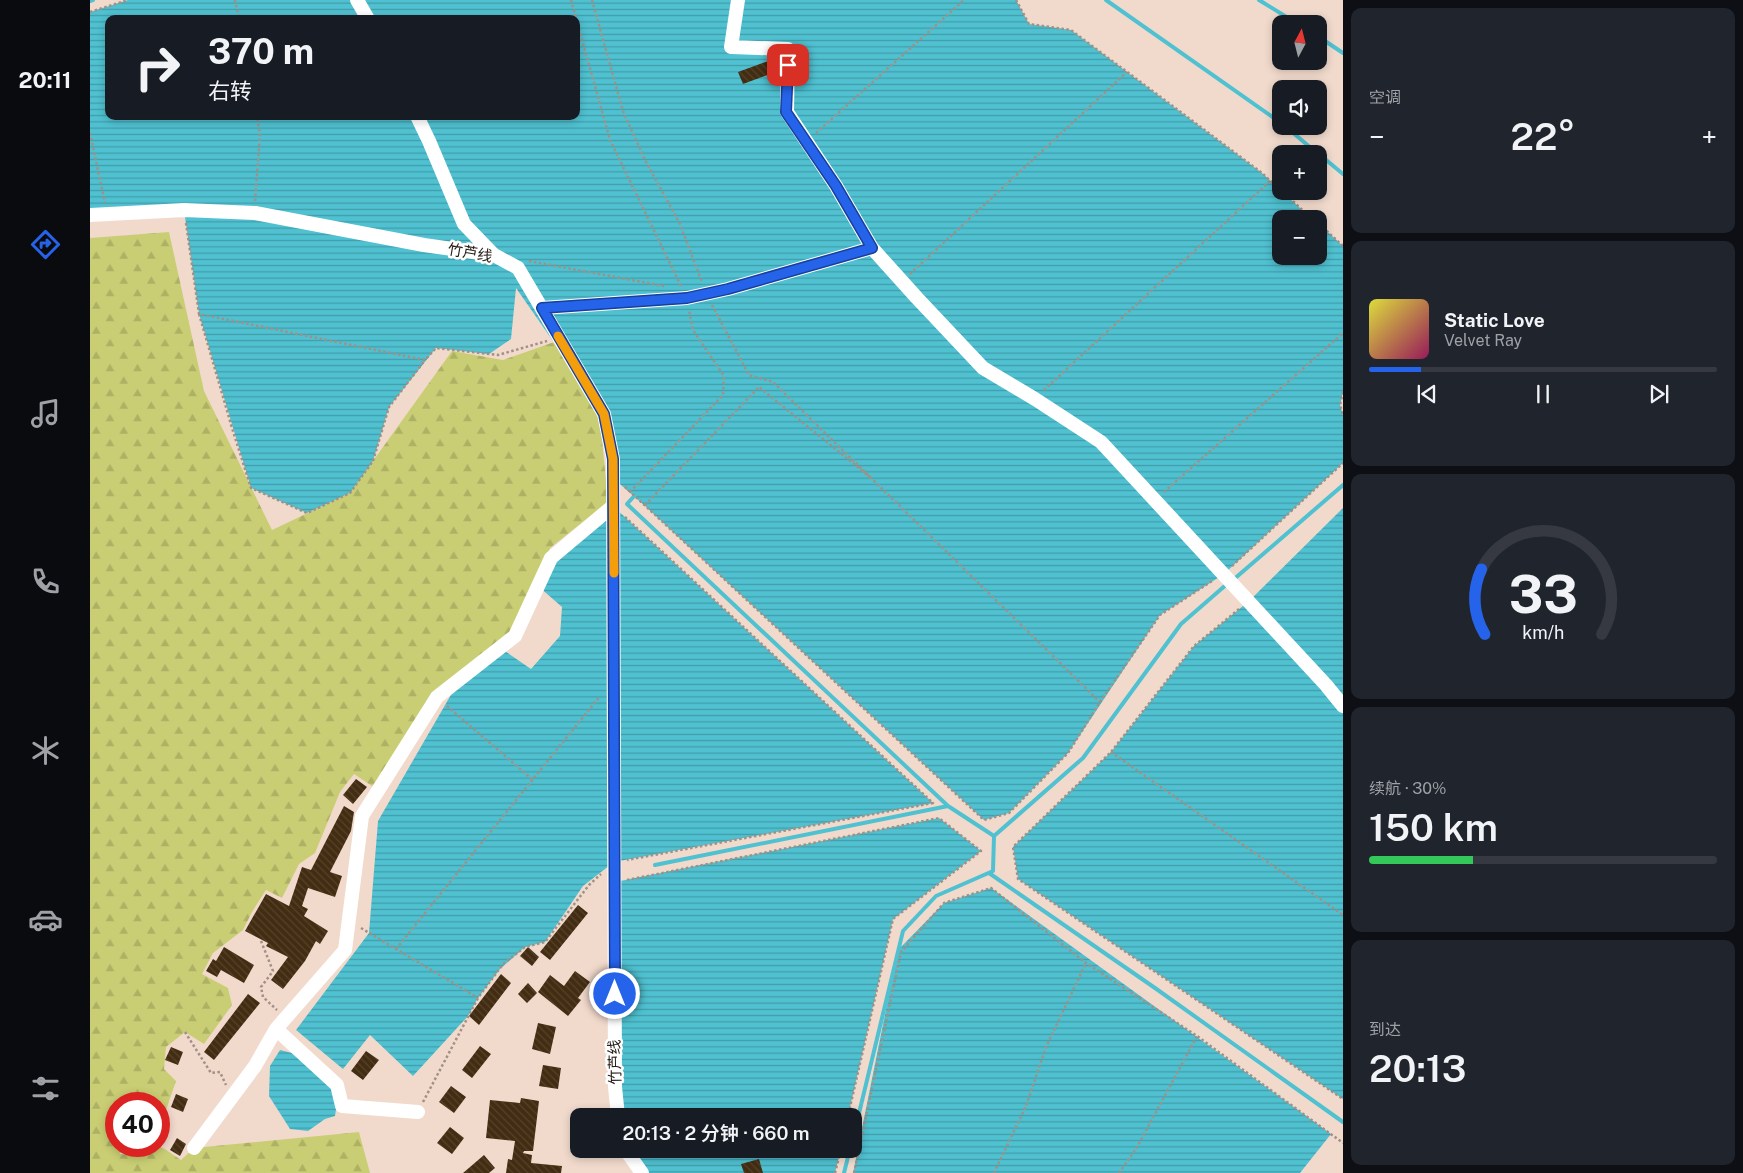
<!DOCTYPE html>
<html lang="zh">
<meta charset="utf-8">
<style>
:root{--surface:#171b24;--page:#20242c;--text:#f1f3f6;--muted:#9ea1a6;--line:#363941;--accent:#2563eb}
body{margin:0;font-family:"Public Sans","Noto Sans SC",sans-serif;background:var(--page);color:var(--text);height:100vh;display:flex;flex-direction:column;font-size:19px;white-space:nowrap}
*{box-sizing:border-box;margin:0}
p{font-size:16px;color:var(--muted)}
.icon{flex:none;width:28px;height:28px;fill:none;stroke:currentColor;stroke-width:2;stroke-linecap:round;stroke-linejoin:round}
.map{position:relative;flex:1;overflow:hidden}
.sheet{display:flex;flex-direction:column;gap:8px;padding:8px;background:#0d0f14;width:400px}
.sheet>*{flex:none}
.banner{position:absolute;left:15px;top:15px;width:475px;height:105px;border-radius:10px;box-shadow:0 2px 8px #0003;background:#171b24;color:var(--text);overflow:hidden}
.needle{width:32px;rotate:7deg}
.tools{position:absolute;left:1182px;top:15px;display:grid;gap:10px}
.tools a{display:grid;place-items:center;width:55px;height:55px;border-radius:10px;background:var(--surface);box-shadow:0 2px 8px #0003;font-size:25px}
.speed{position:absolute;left:15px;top:1092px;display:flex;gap:10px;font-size:25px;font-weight:700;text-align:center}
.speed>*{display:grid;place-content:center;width:65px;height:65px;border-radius:50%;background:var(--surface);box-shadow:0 2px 8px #0003;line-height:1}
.speed .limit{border:8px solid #d22;background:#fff;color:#111}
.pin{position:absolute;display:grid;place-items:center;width:42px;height:42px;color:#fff;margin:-21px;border-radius:10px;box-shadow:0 2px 8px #0006}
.me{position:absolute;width:55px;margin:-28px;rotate:0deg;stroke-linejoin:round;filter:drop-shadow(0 0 4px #0008)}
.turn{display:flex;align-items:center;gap:18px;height:105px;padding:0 20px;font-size:22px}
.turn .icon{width:65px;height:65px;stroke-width:2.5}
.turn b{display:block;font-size:35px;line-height:42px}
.big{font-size:38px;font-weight:600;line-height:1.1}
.sheet .card{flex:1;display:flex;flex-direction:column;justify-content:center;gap:8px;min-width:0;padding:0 18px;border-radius:10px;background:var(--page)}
.sheet .dial{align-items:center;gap:0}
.dial svg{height:130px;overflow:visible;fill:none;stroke:var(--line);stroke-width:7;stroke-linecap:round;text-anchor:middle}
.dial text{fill:var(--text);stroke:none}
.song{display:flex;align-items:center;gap:15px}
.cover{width:60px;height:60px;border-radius:8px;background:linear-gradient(135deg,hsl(60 70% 55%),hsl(330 70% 35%))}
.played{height:5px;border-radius:2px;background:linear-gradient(90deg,var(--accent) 15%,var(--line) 15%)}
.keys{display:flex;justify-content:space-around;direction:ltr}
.heat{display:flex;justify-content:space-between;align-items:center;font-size:28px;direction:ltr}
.charge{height:8px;border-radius:4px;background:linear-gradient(90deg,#34c759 30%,var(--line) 0)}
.trip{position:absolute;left:480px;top:1108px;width:292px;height:50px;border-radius:10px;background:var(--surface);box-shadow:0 2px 8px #0003;font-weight:600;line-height:50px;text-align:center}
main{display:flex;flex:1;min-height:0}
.tab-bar{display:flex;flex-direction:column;width:90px;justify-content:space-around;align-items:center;background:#090b0e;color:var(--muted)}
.tab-bar .icon{width:35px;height:35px}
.tab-bar .on{color:var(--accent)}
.tab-bar b{font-size:22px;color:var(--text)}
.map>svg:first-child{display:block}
</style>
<main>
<nav class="tab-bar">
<b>20:11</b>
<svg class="icon on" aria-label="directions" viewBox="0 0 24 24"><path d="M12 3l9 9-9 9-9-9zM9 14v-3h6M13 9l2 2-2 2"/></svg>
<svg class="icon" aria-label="music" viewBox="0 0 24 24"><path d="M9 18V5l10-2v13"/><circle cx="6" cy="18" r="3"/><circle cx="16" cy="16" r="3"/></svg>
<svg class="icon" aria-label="phone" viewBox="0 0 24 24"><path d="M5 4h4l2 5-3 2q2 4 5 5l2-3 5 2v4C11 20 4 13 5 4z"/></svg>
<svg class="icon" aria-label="climate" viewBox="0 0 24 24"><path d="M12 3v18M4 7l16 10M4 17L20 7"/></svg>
<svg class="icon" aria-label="car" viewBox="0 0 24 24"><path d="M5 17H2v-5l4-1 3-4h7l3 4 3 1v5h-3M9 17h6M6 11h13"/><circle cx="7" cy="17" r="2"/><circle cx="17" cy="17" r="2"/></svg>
<svg class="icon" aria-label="filters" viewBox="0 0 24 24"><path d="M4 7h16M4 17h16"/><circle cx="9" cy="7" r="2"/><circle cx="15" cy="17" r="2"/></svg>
</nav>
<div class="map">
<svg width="1253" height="1173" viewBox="0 0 1253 1173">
<defs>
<pattern id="forest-firs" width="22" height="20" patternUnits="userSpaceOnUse" patternTransform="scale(1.25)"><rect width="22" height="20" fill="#c9ce74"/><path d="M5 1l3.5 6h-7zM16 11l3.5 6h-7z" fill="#adb164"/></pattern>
<pattern id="water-rules" width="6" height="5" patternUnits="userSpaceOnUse" patternTransform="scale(1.25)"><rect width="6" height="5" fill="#4fc1d1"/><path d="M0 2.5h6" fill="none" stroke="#429ca9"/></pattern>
<pattern id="building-back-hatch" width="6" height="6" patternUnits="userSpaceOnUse" patternTransform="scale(1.25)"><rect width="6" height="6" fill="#432d12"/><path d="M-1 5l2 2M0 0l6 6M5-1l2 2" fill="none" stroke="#55422b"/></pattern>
</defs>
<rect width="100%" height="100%" fill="#f1dacc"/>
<!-- forest -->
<path fill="url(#forest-firs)" d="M79 232 114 391 182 530 260 493 362 351 413 360 467 341 510 418 518 502 460 548 425 636 342 696 285 788 264 774 250 792 225 853 209 864 192 898 176 890 162 912 153 930 123 953 112 974 138 988 142 1005 114 1044 95 1032 76 1047 74 1069 86 1081 73 1119H69V1104H26V1146H31L30 1154 48 1156C71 1141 69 1146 91 1160L104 1148 269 1132 280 1173H0V238Z"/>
<!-- water -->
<path fill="url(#water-rules)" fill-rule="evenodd" d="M38 0H926L939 24 981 30 1172 173 1222 219H1191V256H1229V224L1253 246V392L1250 405 1253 415V463L1134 574 1070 615 978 753 919 813 894 820 555 506 523 478 514 414 426 288 421 339 399 354 346 348 299 407 283 461 260 493 217 513 161 488 109 314 94 210 0 215V12ZM19 19H486V116H19Z
M523 506 843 803 524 862 493 886 455 942 435 947 410 969 388 998 378 1016 323 1076 280 1035 253 1069 206 1030 279 933 288 821 373 674 409 647 441 669 470 636 472 607 448 586 461 558Z
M1253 508V1099L928 879 923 847 1021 752 1104 646 1159 601Z
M849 818 891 851 803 919 758 1116H528L525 882Z
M901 888 1241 1134 1210 1173H763L808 950 854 903Z
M190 1050 202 1053 241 1086 247 1103 245 1116 235 1119 218 1131 200 1129 179 1096 180 1066Z
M535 1149H751L745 1173H552Z"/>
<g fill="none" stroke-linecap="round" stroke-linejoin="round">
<!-- stream -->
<path stroke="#4fc1d1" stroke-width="4" d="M1016 0 1191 123
M1169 0 1208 24
M0 1 3 0
M1229 37 1253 53
M1195 126 1228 154
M1229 154 1253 174
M546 494 537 504 858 806 904 836
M1143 580 1253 485
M565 865 858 806
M899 873 1065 988 1253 1122
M764 1134 813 931 846 896 903 871 904 836 993 758 1091 624 1137 584
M754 1173 760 1149"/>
</g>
<!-- building -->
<path fill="url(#building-back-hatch)" d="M681 60 686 72 653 84 648 72Z
M266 779 277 787 263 804 253 795Z
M254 806 264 812 261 831 240 872 252 876 245 897 218 888 212 906 218 909 214 916 238 931 230 944 226 941 215 961 193 989 181 980 198 957 176 946 178 943 155 931 176 894 199 906 212 867 221 870Z
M488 905 498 913 460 960 450 952Z
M134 947 164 965 154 983 131 970 127 977 116 971 123 959 126 961Z
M438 947 449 957 442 966 430 956Z
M485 971 500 982 488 998 491 1000 478 1016 448 992 460 975 474 986Z
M411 974 421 983 389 1025 379 1016Z
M438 983 447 993 437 1003 428 994Z
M158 994 170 1003 124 1060 114 1052Z
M448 1023 466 1027 460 1054 442 1049Z
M390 1046 401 1054 382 1078 372 1070Z
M81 1047 93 1052 88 1065 75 1060Z
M276 1051 289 1060 273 1080 261 1071Z
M453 1065 471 1068 468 1089 449 1086Z
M361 1086 376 1097 364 1113 349 1102Z
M86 1094 98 1099 93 1112 81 1107Z
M431 1098 449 1101 443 1151H434L433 1153 442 1155 441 1163 472 1166 471 1173H416L418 1159 422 1160 425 1141 396 1138 400 1100 430 1103Z
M360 1127 374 1138 362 1154 347 1143Z
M87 1138 96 1144 90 1156 80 1150Z
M394 1155 405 1168 399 1173H373Z
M669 1159 673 1173H654L651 1164Z"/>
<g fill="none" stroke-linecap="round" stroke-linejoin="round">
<!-- path -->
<path stroke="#a19086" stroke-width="2.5" stroke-dasharray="2.5 2.5" stroke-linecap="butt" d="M145 0 149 19
M481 0 520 140 591 286
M502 0 533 111 555 160 590 224 612 282
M926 0 939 24 981 30 1172 173 1191 191
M0 12 38 0
M0 133 15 203
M726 133 874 0
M1192 191 1222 219
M165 201 170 135 167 116
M96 223 109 314 335 360 346 348 408 355 457 341
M1229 224 1253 246
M439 261 574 286
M820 274 1037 72
M622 305 659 375 683 382 1010 702
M109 314 142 428 161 488 217 513 260 493 283 461 299 407 335 360
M954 390 1180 181
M1253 392 1250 405 1253 415
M535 487 894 820 919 813 978 753 1010 702 1070 615 1122 581
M540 492 633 395 634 376 603 330 599 310
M1074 492 1253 333
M555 505 669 387 780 477
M535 517 843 803 537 860
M1142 566 1253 463
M1149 609 1104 646 1021 752 923 847 928 879 1253 1099
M357 706 443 780
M1021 752 1253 915
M537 880 849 818 891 851 803 919 758 1116
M271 928 388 998
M171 941 183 971 171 987 173 997 187 1010
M306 949 510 696
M95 1032 121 1073 130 1072 136 1085
M333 1102 388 998 413 964 435 947 455 942 499 885 511 874
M745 1173 751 1149
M764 1173 811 952 854 903 901 888 996 963 1107 1036 1253 1143
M904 1173 936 1106 956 1047 996 963
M1029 1173 1046 1149 1107 1036"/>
<!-- minor -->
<path stroke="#fff" stroke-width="14" d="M267 0 278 19
M648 0 641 47 698 49 697 112 746 186 782 248 827 298 893 368 945 399 1011 442 1236 685 1253 706
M327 116 339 141 374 224 404 255
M0 215 94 210 165 213 334 245 404 255 428 268 514 414 523 459 525 1087 528 1116
M452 308 597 298 638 289 782 248
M186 1029 247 1085 252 1106 328 1112
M104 1148 165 1066 186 1029 255 950 272 816 347 697 425 636 461 558 523 506
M535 1149 552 1173"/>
</g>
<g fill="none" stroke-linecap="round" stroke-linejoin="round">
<defs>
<path id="route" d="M525 994 523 459 514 414 452 308 597 298 638 289 782 248 746 186 696 112 698 65"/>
</defs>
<!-- route casing -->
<use href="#route" stroke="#184099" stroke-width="12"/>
<!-- route -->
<use href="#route" stroke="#2563eb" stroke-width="9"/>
<!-- slow -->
<path stroke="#f59e0b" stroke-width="9" d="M468 336 514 414 523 459 524 573"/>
</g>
<g text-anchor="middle" stroke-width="5" stroke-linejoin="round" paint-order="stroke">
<!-- street labels -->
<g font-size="15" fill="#28201b" stroke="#fff">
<text transform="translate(380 253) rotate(10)" y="5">竹芦线</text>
<text transform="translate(525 1062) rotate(-91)" y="5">竹芦线</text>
</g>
</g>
</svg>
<div class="tools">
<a><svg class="needle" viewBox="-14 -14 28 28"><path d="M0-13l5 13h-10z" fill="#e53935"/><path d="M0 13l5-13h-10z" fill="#9ea1a6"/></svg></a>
<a><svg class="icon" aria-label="sound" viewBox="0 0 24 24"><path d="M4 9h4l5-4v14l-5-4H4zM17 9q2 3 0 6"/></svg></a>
<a>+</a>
<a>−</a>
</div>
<div class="speed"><div class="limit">40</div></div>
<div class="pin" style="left:698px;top:65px;background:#d93025"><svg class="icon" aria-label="arrive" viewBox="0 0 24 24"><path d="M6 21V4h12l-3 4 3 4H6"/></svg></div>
<svg class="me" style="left:525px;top:994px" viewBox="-20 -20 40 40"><circle r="17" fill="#2563eb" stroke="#fff" stroke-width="3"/><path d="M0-11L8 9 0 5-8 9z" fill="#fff"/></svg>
<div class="trip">20:13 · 2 分钟 · 660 m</div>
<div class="banner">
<div class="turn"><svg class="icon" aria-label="right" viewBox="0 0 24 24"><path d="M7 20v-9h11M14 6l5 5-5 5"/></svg><div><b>370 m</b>右转</div></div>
</div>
</div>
<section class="sheet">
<div class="card"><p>空调</p>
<div class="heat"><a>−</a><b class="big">22°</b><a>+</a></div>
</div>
<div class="card">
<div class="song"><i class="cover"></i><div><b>Static Love</b><p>Velvet Ray</p></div></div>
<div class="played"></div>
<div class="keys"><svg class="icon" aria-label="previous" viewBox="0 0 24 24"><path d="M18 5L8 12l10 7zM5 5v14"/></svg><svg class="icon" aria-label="pause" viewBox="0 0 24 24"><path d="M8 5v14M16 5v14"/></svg><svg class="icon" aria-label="next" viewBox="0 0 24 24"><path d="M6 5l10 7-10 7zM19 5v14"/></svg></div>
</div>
<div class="card dial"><svg viewBox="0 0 100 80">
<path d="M14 69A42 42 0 1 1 86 69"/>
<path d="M14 69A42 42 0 0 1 12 29" stroke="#2563eb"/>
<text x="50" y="56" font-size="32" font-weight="700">33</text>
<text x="50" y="72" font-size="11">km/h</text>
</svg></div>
<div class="card"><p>续航 · 30%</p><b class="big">150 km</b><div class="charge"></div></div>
<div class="card"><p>到达</p><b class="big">20:13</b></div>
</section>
</main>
